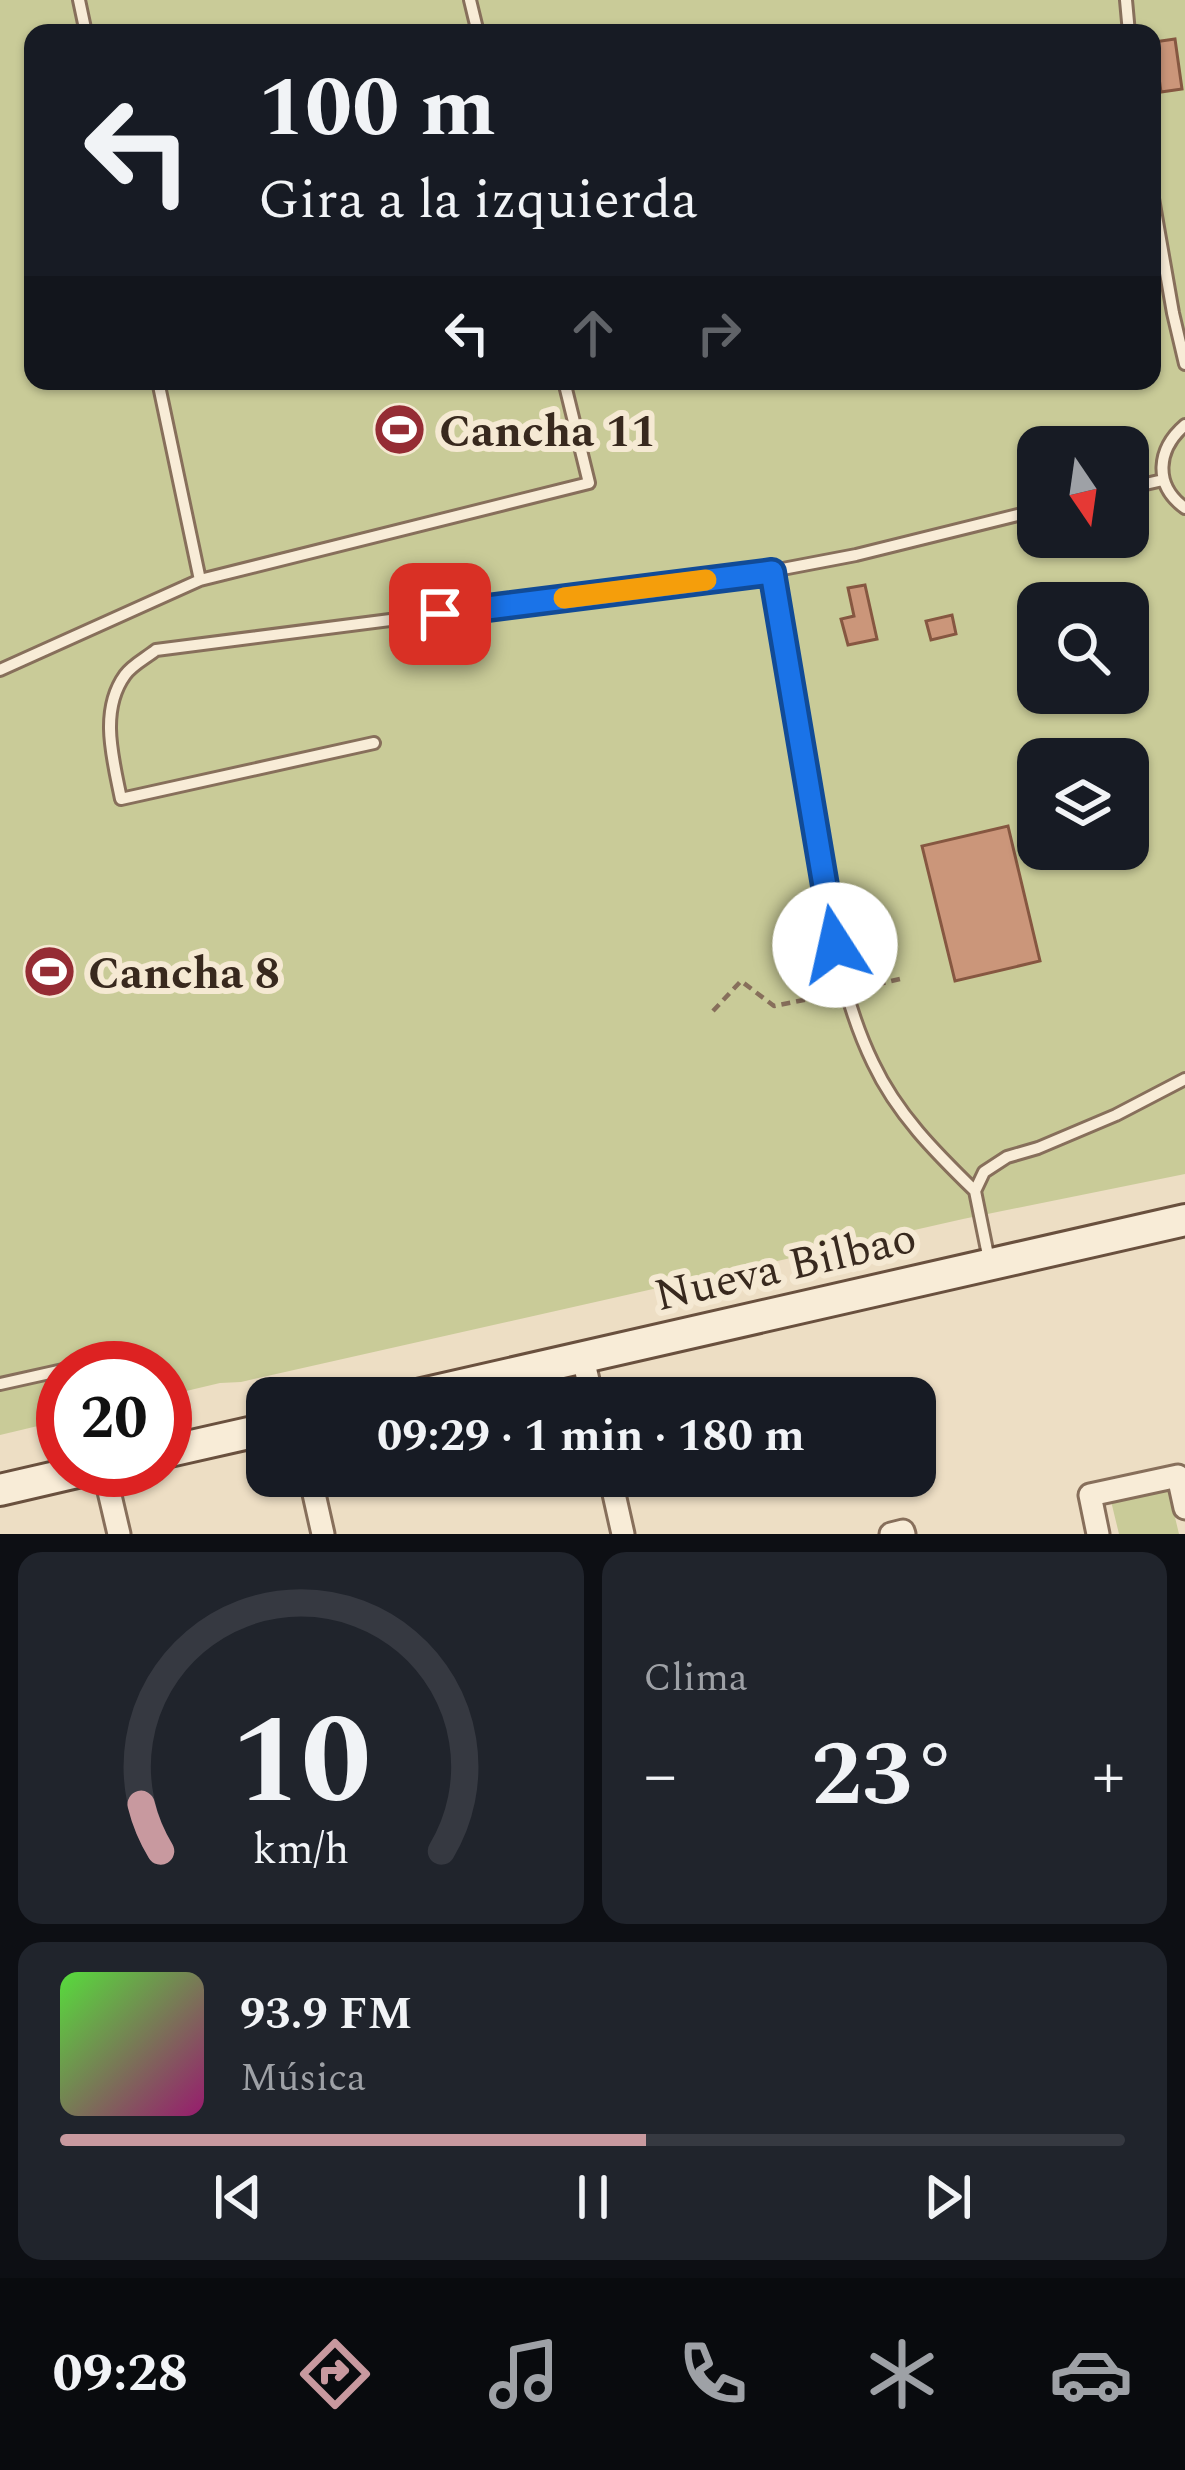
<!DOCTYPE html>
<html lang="es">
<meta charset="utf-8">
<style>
:root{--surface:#171b24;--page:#20242c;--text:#f1f3f6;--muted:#9ea1a6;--line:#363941;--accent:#c8999f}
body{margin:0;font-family:Spectral,serif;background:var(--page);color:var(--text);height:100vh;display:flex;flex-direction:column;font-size:45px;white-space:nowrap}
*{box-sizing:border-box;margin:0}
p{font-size:39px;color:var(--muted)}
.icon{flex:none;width:66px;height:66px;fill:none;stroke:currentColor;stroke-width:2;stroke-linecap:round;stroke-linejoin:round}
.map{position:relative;height:1534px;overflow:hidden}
.panel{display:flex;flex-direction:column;gap:18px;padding:18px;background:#0d0f14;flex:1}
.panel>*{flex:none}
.hud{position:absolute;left:24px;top:24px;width:1137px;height:366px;border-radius:24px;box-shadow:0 3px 9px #0004;background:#171b24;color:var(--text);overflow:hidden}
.needle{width:78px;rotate:167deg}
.tools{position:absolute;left:1017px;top:426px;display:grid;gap:24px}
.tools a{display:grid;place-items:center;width:132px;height:132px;border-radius:24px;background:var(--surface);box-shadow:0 3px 9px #0004;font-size:60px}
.speed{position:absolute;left:36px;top:1341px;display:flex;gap:24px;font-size:60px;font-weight:700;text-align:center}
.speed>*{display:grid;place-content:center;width:156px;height:156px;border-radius:50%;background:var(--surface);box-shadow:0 3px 9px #0004;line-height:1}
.speed .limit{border:18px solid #d22;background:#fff;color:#111}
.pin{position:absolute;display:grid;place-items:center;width:102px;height:102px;color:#fff;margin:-51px;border-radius:24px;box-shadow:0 6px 18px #0006}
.me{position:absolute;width:132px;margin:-66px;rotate:350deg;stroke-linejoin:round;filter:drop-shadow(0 0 9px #0008)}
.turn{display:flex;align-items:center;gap:42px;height:252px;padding:0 36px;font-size:54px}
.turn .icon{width:156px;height:156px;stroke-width:2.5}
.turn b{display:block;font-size:84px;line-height:102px}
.lanes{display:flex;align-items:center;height:114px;padding:0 36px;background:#0003;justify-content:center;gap:60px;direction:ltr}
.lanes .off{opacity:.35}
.big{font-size:90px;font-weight:700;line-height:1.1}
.panel .widget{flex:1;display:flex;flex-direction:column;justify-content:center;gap:18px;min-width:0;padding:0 42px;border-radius:24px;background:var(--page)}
.panel .dial{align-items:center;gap:0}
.dial svg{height:312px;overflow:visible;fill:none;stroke:var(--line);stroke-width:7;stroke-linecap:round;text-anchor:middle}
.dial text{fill:var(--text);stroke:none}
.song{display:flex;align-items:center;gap:36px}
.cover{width:144px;height:144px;border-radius:18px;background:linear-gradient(135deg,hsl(110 70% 55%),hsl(320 70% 35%))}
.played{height:12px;border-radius:6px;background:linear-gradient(90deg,var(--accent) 55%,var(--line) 55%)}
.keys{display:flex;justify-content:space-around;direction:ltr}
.heat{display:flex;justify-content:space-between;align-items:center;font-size:66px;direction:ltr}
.panel .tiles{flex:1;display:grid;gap:18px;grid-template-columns:1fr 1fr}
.widget:last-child{grid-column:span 2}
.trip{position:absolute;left:246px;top:1377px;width:690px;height:120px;border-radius:24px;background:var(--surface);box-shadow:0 3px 9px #0004;font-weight:700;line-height:120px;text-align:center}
.menu{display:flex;height:192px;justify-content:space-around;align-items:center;background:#090b0e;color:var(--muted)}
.menu .icon{width:84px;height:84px}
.menu .active{color:var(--accent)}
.menu b{font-size:54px;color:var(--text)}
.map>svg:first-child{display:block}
</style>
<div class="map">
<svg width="1185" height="1534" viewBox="0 0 1185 1534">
<rect width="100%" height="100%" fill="#eddec4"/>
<!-- green -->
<path fill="#c9cb98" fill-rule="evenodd" d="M0 0H1185V1174L963 1219 241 1382 220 1383 165 1396V1368H63V1420L0 1435ZM33 33H1152V381H33ZM1038 447H1128V537H1038ZM1038 603H1128V693H1038ZM1038 759H1128V849H1038Z
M1168 1488 1179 1534H1119L1111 1501Z"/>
<!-- building -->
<path fill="#cb967a" stroke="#865741" stroke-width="3" d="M1175 39 1182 89 1161 92 1154 42Z
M865 585 877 639 848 645 841 619 854 616 848 588Z
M952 615 956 634 931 640 926 621Z
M1008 826 1040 961 955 981 922 846Z"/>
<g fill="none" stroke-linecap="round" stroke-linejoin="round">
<defs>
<path id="lane" d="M79 0 86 33
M470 0 478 33
M1126 0 1129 33
M1152 193 1173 313 1185 364
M158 381 200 580
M1185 425C1157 449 1153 485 1185 508
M1128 488 1163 480
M772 571C786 659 801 746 816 833 829 911 838 991 873 1063 897 1114 935 1152 975 1191
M0 670 200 580 589 483 564 381
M374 743 121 799C113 759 99 711 125 675 132 665 146 658 156 650L772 571 856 555 1038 510
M989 1260 975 1191 984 1172 1007 1157 1038 1148 1116 1115 1185 1079
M72 1368 78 1366
M0 1384 63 1370"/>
<path id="street" d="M583 1358 592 1398
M104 1470 119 1534
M310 1476 323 1534
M610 1476 623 1534
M891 1534 903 1531 904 1534
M1098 1534 1090 1495 1178 1476 1185 1508"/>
<path id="secondary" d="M404 1398 1185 1220
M165 1452 267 1429
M0 1490 86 1470"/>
</defs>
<!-- lane casing -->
<use href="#lane" stroke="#876f5b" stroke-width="16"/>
<!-- street casing -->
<use href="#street" stroke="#876f5b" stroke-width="27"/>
<!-- secondary casing -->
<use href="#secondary" stroke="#69503e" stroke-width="36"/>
<!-- path -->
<path stroke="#876f5b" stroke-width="4.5" stroke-dasharray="9 6" stroke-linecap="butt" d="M862 988 904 978
M713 1011 741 981 774 1006 828 995"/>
<!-- lane -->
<use href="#lane" stroke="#f8ecd7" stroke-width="10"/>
<!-- street -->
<use href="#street" stroke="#f8ecd7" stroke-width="21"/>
<!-- secondary -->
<use href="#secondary" stroke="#f8ecd7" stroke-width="30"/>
</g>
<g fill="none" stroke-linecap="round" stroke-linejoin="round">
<defs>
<path id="route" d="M440 614 772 572 835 945"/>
</defs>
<!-- route casing -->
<use href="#route" stroke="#114b97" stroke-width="30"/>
<!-- route -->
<use href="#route" stroke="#1a73e8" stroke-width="21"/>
<!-- slow -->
<path stroke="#f59e0b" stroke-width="21" d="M564 598 706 580"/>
</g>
<!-- icons -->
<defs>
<symbol id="stadium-disc" viewBox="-11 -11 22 22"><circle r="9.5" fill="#952c34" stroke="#f5e9d3"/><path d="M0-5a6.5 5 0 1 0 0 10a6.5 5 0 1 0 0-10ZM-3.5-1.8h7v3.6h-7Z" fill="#fff"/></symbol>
</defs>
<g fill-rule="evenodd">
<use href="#stadium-disc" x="370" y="400" width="59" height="59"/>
<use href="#stadium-disc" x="20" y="942" width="59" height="59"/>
</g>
<g text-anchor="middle" stroke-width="12" stroke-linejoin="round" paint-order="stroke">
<!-- poi labels -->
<g font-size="45" font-weight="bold" fill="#38291e" stroke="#f5e9d3" text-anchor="start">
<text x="439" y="446">Cancha 11</text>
<text x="88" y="988">Cancha 8</text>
</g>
<!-- street labels -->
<g font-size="45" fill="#38291e" stroke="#f5e9d3">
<text transform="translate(785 1265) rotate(-13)" y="16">Nueva Bilbao</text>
</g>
</g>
</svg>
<div class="tools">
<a><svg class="needle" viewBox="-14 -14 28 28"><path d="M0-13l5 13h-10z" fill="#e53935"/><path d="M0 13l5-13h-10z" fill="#9ea1a6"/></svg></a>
<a><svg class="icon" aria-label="search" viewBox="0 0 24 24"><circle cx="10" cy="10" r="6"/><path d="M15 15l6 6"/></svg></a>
<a><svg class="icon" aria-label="layers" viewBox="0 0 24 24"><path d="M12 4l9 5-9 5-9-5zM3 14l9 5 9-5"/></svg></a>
</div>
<div class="speed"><div class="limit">20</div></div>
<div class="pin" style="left:440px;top:614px;background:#d93025"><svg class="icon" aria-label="arrive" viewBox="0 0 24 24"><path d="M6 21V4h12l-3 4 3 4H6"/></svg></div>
<svg class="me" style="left:835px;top:945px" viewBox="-20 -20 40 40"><circle r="19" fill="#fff"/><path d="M0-13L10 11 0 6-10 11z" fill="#1a73e8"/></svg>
<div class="trip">09:29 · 1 min · 180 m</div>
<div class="hud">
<div class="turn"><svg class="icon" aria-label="left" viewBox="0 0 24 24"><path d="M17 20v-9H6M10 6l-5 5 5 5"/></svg><div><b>100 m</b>Gira a la izquierda</div></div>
<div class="lanes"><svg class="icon" aria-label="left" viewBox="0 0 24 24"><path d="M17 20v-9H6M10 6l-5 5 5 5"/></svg><svg class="icon off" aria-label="ahead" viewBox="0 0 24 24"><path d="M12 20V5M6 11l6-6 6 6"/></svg><svg class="icon off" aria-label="right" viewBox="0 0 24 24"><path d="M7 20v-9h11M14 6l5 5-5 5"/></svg></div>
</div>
</div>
<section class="panel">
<div class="tiles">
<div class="widget dial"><svg viewBox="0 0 100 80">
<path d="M14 69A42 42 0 1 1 86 69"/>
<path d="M14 69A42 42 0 0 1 9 57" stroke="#c8999f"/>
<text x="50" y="56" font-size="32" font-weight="700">10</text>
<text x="50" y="72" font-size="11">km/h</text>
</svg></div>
<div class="widget"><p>Clima</p>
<div class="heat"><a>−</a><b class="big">23°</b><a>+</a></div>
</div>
<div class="widget">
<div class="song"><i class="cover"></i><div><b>93.9 FM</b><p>Música</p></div></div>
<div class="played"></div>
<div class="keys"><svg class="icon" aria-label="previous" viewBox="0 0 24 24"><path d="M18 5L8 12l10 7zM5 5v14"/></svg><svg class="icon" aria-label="pause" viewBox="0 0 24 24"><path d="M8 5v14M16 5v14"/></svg><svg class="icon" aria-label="next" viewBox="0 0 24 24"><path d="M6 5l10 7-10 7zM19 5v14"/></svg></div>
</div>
</div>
</section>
<nav class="menu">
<b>09:28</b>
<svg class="icon active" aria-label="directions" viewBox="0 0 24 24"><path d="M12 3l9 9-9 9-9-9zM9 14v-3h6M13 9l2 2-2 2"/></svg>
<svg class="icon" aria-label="music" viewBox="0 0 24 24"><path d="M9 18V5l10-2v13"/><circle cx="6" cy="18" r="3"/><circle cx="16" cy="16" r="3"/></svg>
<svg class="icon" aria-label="phone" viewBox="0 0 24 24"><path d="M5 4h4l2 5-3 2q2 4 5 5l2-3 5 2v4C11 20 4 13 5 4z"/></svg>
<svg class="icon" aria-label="climate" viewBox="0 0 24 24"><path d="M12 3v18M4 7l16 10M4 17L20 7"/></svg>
<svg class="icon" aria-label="car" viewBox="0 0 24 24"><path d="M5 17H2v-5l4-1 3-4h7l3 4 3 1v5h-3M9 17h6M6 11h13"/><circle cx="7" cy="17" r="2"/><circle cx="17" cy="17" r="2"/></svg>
</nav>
